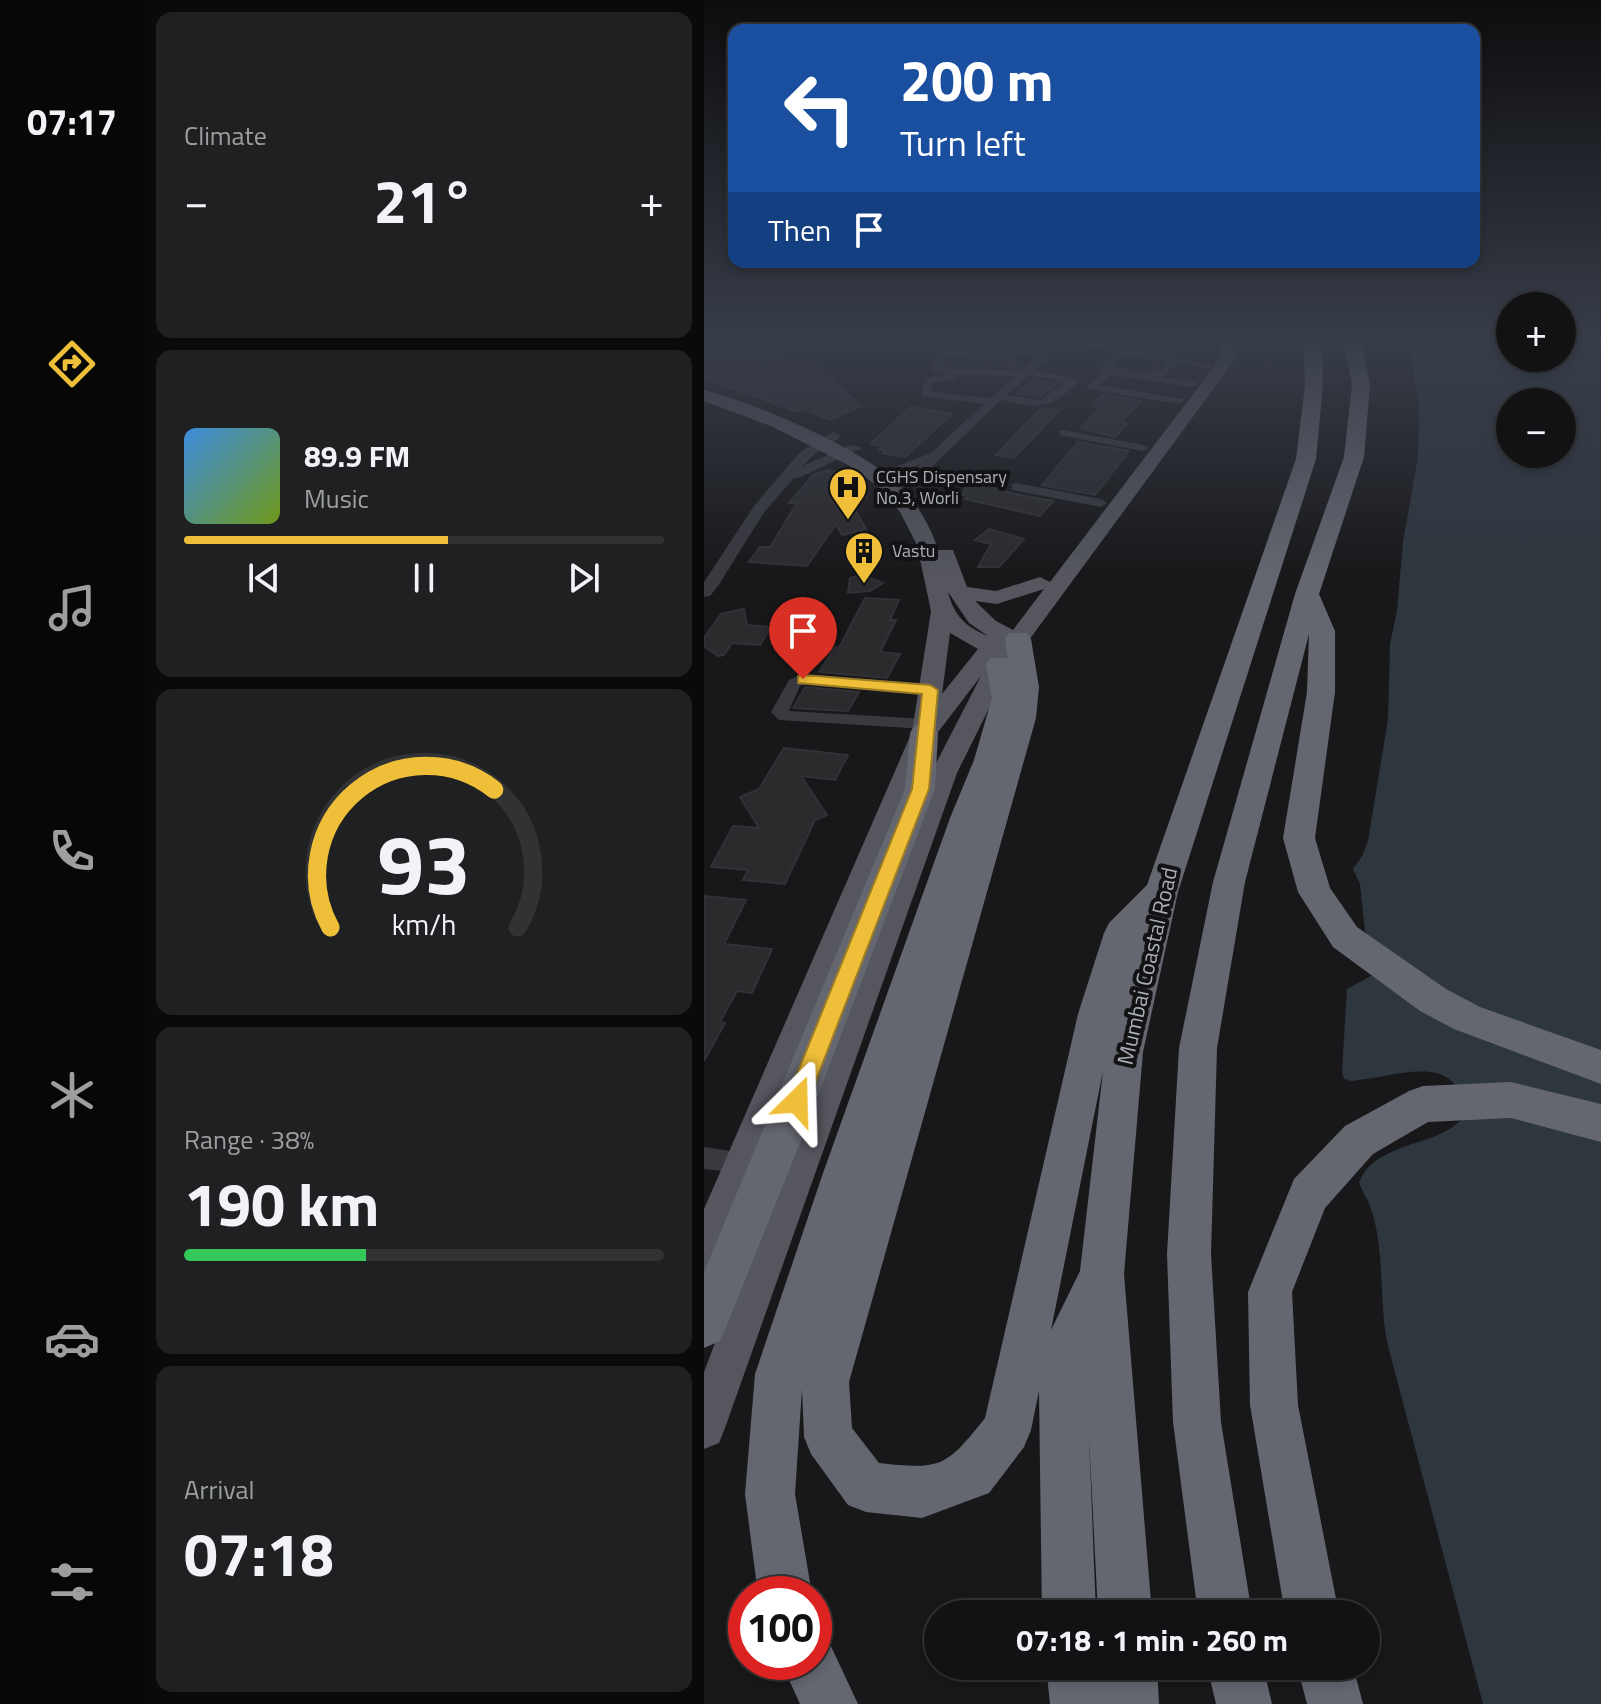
<!DOCTYPE html>
<meta charset="utf-8">
<style>
:root{--surface:#121214;--page:#1f2022;--text:#f1f3f6;--muted:#9c9ea0;--line:#313234;--accent:#f0bf39}
body{margin:0;font-family:"Titillium Web",sans-serif;background:var(--page);color:var(--text);height:100vh;display:flex;flex-direction:column;font-size:30px;white-space:nowrap}
*{box-sizing:border-box;margin:0}
p{font-size:26px;color:var(--muted)}
.icon{flex:none;width:44px;height:44px;fill:none;stroke:currentColor;stroke-width:2;stroke-linecap:round;stroke-linejoin:round}
.map{position:relative;flex:1;overflow:hidden}
.side{display:flex;flex-direction:column;gap:12px;padding:12px;background:#0a0a0b;width:560px}
.side>*{flex:none}
.banner{position:absolute;left:24px;top:24px;width:752px;height:244px;border-radius:16px;box-shadow:0 4px 12px #0003,0 0 0 2px var(--line);background:#1a4fa0;color:#fff;overflow:hidden}
.buttons{position:absolute;left:792px;top:292px;display:grid;gap:16px}
.buttons a{display:grid;place-items:center;width:80px;height:80px;border-radius:50%;background:var(--surface);box-shadow:0 4px 12px #0003,0 0 0 2px var(--line);font-size:40px}
.speed{position:absolute;left:24px;top:1576px;display:flex;gap:16px;font-size:40px;font-weight:700;text-align:center}
.speed>*{display:grid;place-content:center;width:104px;height:104px;border-radius:50%;background:var(--surface);box-shadow:0 4px 12px #0003,0 0 0 2px var(--line);line-height:1}
.speed .limit{border:12px solid #d22;background:#fff;color:#111}
.pin{position:absolute;display:grid;place-items:center;width:68px;height:68px;color:#fff;margin:-82px -34px;border-radius:50% 50% 50% 0;rotate:-45deg;box-shadow:0 0 8px #0007}
.pin .icon{rotate:45deg}
.me{position:absolute;width:88px;margin:-44px;rotate:22deg;stroke-linejoin:round;filter:drop-shadow(0 0 6px #0008)}
.turn{display:flex;align-items:center;gap:28px;height:168px;padding:0 40px;font-size:36px}
.turn .icon{width:104px;height:104px;stroke-width:2.5}
.turn b{display:block;font-size:56px;line-height:68px}
.then{display:flex;align-items:center;height:76px;padding:0 40px;background:#0003;gap:16px;font-size:30px}
.big{font-size:60px;font-weight:700;line-height:1.1}
.side .widget{flex:1;display:flex;flex-direction:column;justify-content:center;gap:12px;min-width:0;padding:0 28px;border-radius:16px;background:var(--page)}
.side .dial{align-items:center;gap:0}
.dial svg{height:208px;overflow:visible;fill:none;stroke:var(--line);stroke-width:7;stroke-linecap:round;text-anchor:middle}
.dial text{fill:var(--text);stroke:none}
.song{display:flex;align-items:center;gap:24px}
.cover{width:96px;height:96px;border-radius:12px;background:linear-gradient(135deg,hsl(210 70% 55%),hsl(80 70% 35%))}
.played{height:8px;border-radius:4px;background:linear-gradient(90deg,var(--accent) 55%,var(--line) 55%)}
.keys{display:flex;justify-content:space-around;direction:ltr}
.heat{display:flex;justify-content:space-between;align-items:center;font-size:44px;direction:ltr}
.charge{height:12px;border-radius:6px;background:linear-gradient(90deg,#34c759 38%,var(--line) 0)}
.trip{position:absolute;left:220px;top:1600px;width:456px;height:80px;border-radius:40px;background:var(--surface);box-shadow:0 4px 12px #0003,0 0 0 2px var(--line);font-weight:700;line-height:80px;text-align:center}
main{display:flex;flex:1;min-height:0}
.dock{display:flex;flex-direction:column;width:144px;justify-content:space-around;align-items:center;background:#070708;color:var(--muted)}
.dock .icon{width:56px;height:56px}
.dock .selected{color:var(--accent)}
.dock b{font-size:36px;color:var(--text)}
.map>svg:first-child{display:block}
</style>
<main>
<nav class="dock">
<b>07:17</b>
<svg class="icon selected" aria-label="directions" viewBox="0 0 24 24"><path d="M12 3l9 9-9 9-9-9zM9 14v-3h6M13 9l2 2-2 2"/></svg>
<svg class="icon" aria-label="music" viewBox="0 0 24 24"><path d="M9 18V5l10-2v13"/><circle cx="6" cy="18" r="3"/><circle cx="16" cy="16" r="3"/></svg>
<svg class="icon" aria-label="phone" viewBox="0 0 24 24"><path d="M5 4h4l2 5-3 2q2 4 5 5l2-3 5 2v4C11 20 4 13 5 4z"/></svg>
<svg class="icon" aria-label="climate" viewBox="0 0 24 24"><path d="M12 3v18M4 7l16 10M4 17L20 7"/></svg>
<svg class="icon" aria-label="car" viewBox="0 0 24 24"><path d="M5 17H2v-5l4-1 3-4h7l3 4 3 1v5h-3M9 17h6M6 11h13"/><circle cx="7" cy="17" r="2"/><circle cx="17" cy="17" r="2"/></svg>
<svg class="icon" aria-label="filters" viewBox="0 0 24 24"><path d="M4 7h16M4 17h16"/><circle cx="9" cy="7" r="2"/><circle cx="15" cy="17" r="2"/></svg>
</nav>
<section class="side">
<div class="widget"><p>Climate</p>
<div class="heat"><a>−</a><b class="big">21°</b><a>+</a></div>
</div>
<div class="widget">
<div class="song"><i class="cover"></i><div><b>89.9 FM</b><p>Music</p></div></div>
<div class="played"></div>
<div class="keys"><svg class="icon" aria-label="previous" viewBox="0 0 24 24"><path d="M18 5L8 12l10 7zM5 5v14"/></svg><svg class="icon" aria-label="pause" viewBox="0 0 24 24"><path d="M8 5v14M16 5v14"/></svg><svg class="icon" aria-label="next" viewBox="0 0 24 24"><path d="M6 5l10 7-10 7zM19 5v14"/></svg></div>
</div>
<div class="widget dial"><svg viewBox="0 0 100 80">
<path d="M14 69A42 42 0 1 1 86 69"/>
<path d="M14 69A42 42 0 0 1 77 16" stroke="#f0bf39"/>
<text x="50" y="56" font-size="32" font-weight="700">93</text>
<text x="50" y="72" font-size="11">km/h</text>
</svg></div>
<div class="widget"><p>Range · 38%</p><b class="big">190 km</b><div class="charge"></div></div>
<div class="widget"><p>Arrival</p><b class="big">07:18</b></div>
</section>
<div class="map">
<svg width="897" height="1704" viewBox="0 0 897 1704">
<rect width="100%" height="100%" fill="#18181a"/>
<!-- water -->
<path fill="#2e363e" fill-rule="evenodd" d="M704 337H806V358H858V337H897V1704H779L684 1346C674 1301 682 1250 666 1206 663 1198 658 1191 655 1183 665 1152 708 1146 734 1135 744 1131 753 1124 761 1117 757 1047 692 1078 647 1081L640 1079 638 1072 643 989 672 973 666 939 661 931 656 884 649 869 658 856 664 841 684 719 686 644 693 611 699 542 714 457 715 409ZM806 402H858V454H806Z"/>
<!-- building -->
<path fill="#2b2b2e" stroke="#323236" stroke-width="2" d="M267 337 313 338 312 345 248 348 249 338Z
M436 337H463L465 341 479 344 466 354 434 348 429 343 437 342Z
M37 340 109 364 157 406 126 420 100 409 94 412 0 379V357Z
M312 357 311 367 254 366 262 359Z
M329 379 354 384 335 397 313 394Z
M399 394 437 401 417 422 424 423 411 437 376 428 396 408 387 406Z
M207 407 248 414 201 457 179 453 181 451 175 450 179 447 167 443Z
M337 408 356 410 310 458 292 455Z
M374 442 425 451 391 495 338 485Z
M125 470 135 473 162 497 147 502 162 529 138 535 132 524 103 566 45 562 56 547H66L93 503H85L110 474Z
M271 479 293 483 289 488 307 493 349 501 336 516 261 499 264 496 256 494Z
M285 529 320 539 295 567H274L287 544 271 540Z
M157 575 179 583 166 591 144 593 146 578Z
M161 598 195 600 186 620H192L176 652 196 654 183 678 115 672 131 647 135 648Z
M40 609 43 625 67 627 56 645 28 643 20 655 14 656 0 646V638L17 614Z
M101 687 155 692 144 711 89 708Z
M80 748 144 755 131 780 97 776 123 815 111 820 81 884 39 880 44 870 7 867 29 826 55 828 36 797 55 789Z
M0 896 42 900 20 944 68 949 48 993 33 991 16 1022 21 1023 0 1061Z"/>
<g fill="none" stroke-linecap="round" stroke-linejoin="round">
<!-- minor -->
<path fill="#39393f" fill-rule="evenodd" d="M350 337 426 345 431 348 428 350 509 365 504 368 472 363 459 377 493 382 494 384 489 387 407 375 396 385 479 399 480 401 475 404 384 389V385L401 370 397 367 398 365 415 350 356 345 330 370 373 379V383C345 411 333 408 297 400L212 482 187 491 181 487 204 476 217 464 179 481H171V475L227 453 280 404 217 396 221 378 243 375 228 372 232 355 243 351 343 347ZM336 353 318 370 239 369 241 359 245 357ZM421 355 463 362C443 381 430 371 409 366ZM247 375 311 376 286 398 227 392 229 383 250 380 251 378ZM327 375 361 383 336 400 302 395Z
M359 430 439 445 445 448 439 451 355 435V431Z
M312 483 397 499 403 503 397 507 308 490V484Z
M99 674 226 685 234 690 226 695 101 684 96 686 85 711 221 719 229 724 221 729 75 720 67 712 85 680Z
M0 1147 47 1154 51 1162 47 1170 39 1173 0 1169Z"/>
<!-- tertiary -->
<path fill="#39393f" fill-rule="evenodd" d="M129 432 136 436 134 439 112 453 98 466 146 445 158 448 97 477 90 478 61 511 14 586 6 596 0 597V582L50 506 96 452Z"/>
<!-- primary -->
<path fill="#55565e" fill-rule="evenodd" d="M519 337H534V350L527 365 306 666 253 773 21 1428 15 1443 0 1449V1372L227 773 277 676 231 736 13 1266 0 1272V1209L208 732 227 611 213 545 196 512 180 491 146 466 67 426 0 401V390C51 403 155 447 193 483 210 498 228 528 234 550H249L263 587 292 591 336 577 346 582 512 364 518 350ZM340 589 309 630 292 621 271 601 293 604ZM244 592 265 623 284 636C262 627 250 616 244 592ZM246 633 274 649 238 694Z"/>
<!-- motorway -->
<path fill="#656770" fill-rule="evenodd" d="M599 337H617L619 385 612 459 474 892 439 1052 420 1274 448 1614H394L385 1436 392 1614H338L335 1391 327 1430 320 1447 285 1493 218 1518 162 1512 144 1505 107 1454 100 1437 98 1389 91 1494 108 1594H54L41 1494 51 1374 118 1176 246 818 270 760 288 698 282 664 286 658H304L301 639 305 633H323L327 639 335 687 332 718 145 1382 148 1428 175 1463C238 1470 242 1467 281 1418L374 1014 400 933 405 923 443 885 592 459 601 385ZM399 1071 376 1271 347 1330Z
M639 337H657L666 385 660 457 615 594 631 631V692L611 838 626 888 653 927 742 989 776 1007 897 1050V1084L750 1029 716 1011 629 947 594 892 579 838 603 692 605 634 541 882 513 1048 507 1254 517 1422 548 1614H494L469 1422 463 1254 475 1048 509 882 591 594 640 457 648 385Z
M220 723 230 726 234 733 231 789 90 1158 23 1325 16 1341 0 1348V1272L201 789 206 733 210 726Z
M807 1082 897 1104V1142L807 1118 724 1122 669 1154 621 1208 588 1292 594 1405 635 1614H581L546 1405 544 1292 590 1179 641 1126 705 1091 719 1086Z
M110 1636 125 1642 154 1704H96L77 1662H110Z
M342 1666H453L455 1704H346Z
M503 1666H559L568 1704H512Z
M593 1666H649L659 1704H603Z"/>
</g>
<!-- sky -->
<linearGradient id="sky" x2="0" y2="1"><stop stop-color="#0d0d0e"/><stop offset="0.59" stop-color="#373d49"/><stop offset="1" stop-color="#373d49" stop-opacity="0"/></linearGradient>
<rect width="897" height="576" fill="url(#sky)"/>
<!-- route -->
<path fill="#f0bf39" stroke="#9c7c25" stroke-width="2" d="M99 675 226 685 234 690 225 789 104 1101 101 1108 93 1111 85 1108 82 1101 208 789 218 694 94 683V676Z"/>
<!-- icons -->
<defs>
<symbol id="hospital-pin" viewBox="-11 -11 22 30"><path d="M0 17L-7.5 6A9.5 9.5 0 1 1 7.5 6Z" fill="#f0bf39" stroke="#131315"/><path d="M-5-5h3v3.5h4V-5h3V5h-3V1.5h-4V5h-3Z" fill="#111"/></symbol>
<symbol id="building-pin" viewBox="-11 -11 22 30"><path d="M0 17L-7.5 6A9.5 9.5 0 1 1 7.5 6Z" fill="#f0bf39" stroke="#131315"/><path d="M-4-6H4V6H1V3H-1V6H-4ZM-2.5-4.3h1.7v1.8h-1.7ZM.8-4.3h1.7v1.8H.8ZM-2.5-1h1.7V.8h-1.7ZM.8-1h1.7V.8H.8Z" fill="#111"/></symbol>
</defs>
<g fill-rule="evenodd">
<use href="#hospital-pin" x="122" y="465" width="44" height="60"/>
<use href="#building-pin" x="138" y="529" width="44" height="60"/>
</g>
<g text-anchor="middle" stroke-width="8" stroke-linejoin="round" paint-order="stroke">
<!-- far-poi labels -->
<g font-size="18" fill="#aaaeb9" stroke="#131315" text-anchor="start">
<text x="172" y="483">CGHS Dispensary<tspan x="172" dy="21">No.3, Worli</tspan></text>
<text x="188" y="557">Vastu</text>
</g>
<!-- street labels -->
<g font-size="22" fill="#aaaeb9" stroke="#131315">
<text transform="translate(443 966) rotate(-77)" y="8">Mumbai Coastal Road</text>
</g>
</g>
</svg>
<div class="buttons">
<a>+</a>
<a>−</a>
</div>
<div class="speed"><div class="limit">100</div></div>
<div class="pin" style="left:99px;top:679px;background:#d93025"><svg class="icon" aria-label="arrive" viewBox="0 0 24 24"><path d="M6 21V4h12l-3 4 3 4H6"/></svg></div>
<svg class="me" style="left:93px;top:1101px" viewBox="-20 -20 40 40"><path d="M0-17L14 15 0 8-14 15z" fill="#f0bf39" stroke="#fff" stroke-width="4"/></svg>
<div class="trip">07:18 · 1 min · 260 m</div>
<div class="banner">
<div class="turn"><svg class="icon" aria-label="left" viewBox="0 0 24 24"><path d="M17 20v-9H6M10 6l-5 5 5 5"/></svg><div><b>200 m</b>Turn left</div></div>
<div class="then">Then<svg class="icon" aria-label="arrive" viewBox="0 0 24 24"><path d="M6 21V4h12l-3 4 3 4H6"/></svg></div>
</div>
</div>
</main>
